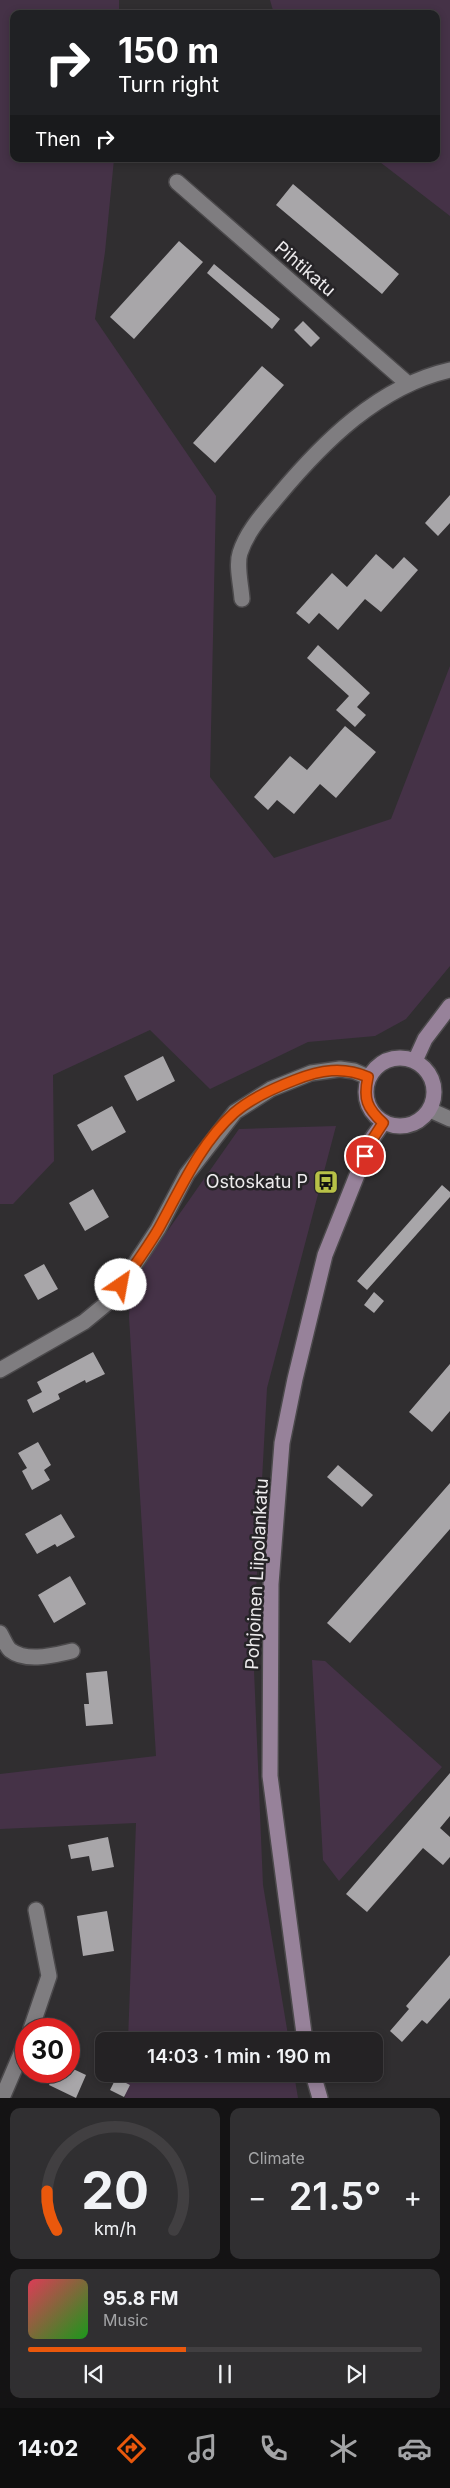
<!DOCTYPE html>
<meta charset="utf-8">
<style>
:root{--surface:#242224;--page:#302f31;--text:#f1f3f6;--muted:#a3a4a6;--line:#413f41;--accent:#ea580c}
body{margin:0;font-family:Inter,sans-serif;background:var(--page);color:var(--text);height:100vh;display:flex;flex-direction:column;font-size:19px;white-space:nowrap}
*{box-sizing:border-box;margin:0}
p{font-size:16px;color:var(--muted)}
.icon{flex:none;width:28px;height:28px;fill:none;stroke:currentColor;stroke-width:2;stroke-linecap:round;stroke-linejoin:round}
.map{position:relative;height:2098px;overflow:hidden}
.drawer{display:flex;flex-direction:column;gap:10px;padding:10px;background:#141314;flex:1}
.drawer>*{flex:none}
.top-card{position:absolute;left:10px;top:10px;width:430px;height:152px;border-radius:10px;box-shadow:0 2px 8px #0003,0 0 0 1px var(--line);background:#202124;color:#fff;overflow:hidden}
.speed{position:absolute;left:15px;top:2018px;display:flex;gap:10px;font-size:25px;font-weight:700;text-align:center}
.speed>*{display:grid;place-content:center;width:65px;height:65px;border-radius:50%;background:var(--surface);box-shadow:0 2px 8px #0003,0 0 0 1px var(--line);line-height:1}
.speed .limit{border:8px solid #d22;background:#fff;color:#111}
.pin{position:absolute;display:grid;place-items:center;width:42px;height:42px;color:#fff;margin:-21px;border:2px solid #fff;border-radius:50%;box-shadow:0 1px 5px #0007}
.me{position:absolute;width:55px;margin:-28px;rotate:33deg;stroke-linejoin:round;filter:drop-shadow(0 0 4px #0008)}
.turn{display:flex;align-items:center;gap:18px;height:105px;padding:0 25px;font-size:22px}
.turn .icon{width:65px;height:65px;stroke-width:2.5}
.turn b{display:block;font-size:35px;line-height:42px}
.then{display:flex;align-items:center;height:48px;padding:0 25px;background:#0003;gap:10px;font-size:19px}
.big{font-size:38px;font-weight:600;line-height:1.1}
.drawer .tile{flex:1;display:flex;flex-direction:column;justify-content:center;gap:8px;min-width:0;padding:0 18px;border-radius:10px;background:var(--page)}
.drawer .dial{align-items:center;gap:0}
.dial svg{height:130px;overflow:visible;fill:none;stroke:var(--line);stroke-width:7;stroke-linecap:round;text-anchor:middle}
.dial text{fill:var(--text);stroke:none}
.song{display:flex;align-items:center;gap:15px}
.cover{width:60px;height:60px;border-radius:8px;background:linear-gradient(135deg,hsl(350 70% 55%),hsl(120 70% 35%))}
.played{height:5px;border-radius:2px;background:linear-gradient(90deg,var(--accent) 40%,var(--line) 40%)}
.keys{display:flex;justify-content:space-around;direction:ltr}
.heat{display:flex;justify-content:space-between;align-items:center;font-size:28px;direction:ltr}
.drawer .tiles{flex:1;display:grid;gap:10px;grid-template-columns:1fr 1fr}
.tile:last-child{grid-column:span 2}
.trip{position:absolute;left:95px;top:2032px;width:288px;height:50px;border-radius:10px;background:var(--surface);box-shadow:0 2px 8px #0003,0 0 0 1px var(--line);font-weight:600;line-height:50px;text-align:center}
.dock{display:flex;height:80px;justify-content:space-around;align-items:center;background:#0e0e0e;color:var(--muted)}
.dock .icon{width:35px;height:35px}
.dock .current{color:var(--accent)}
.dock b{font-size:22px;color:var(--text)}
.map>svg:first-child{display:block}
</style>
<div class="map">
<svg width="450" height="2098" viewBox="0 0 450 2098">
<rect width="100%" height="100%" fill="#302e30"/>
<!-- green -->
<path fill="#453247" d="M0 0H119V14H14V159H114L105 252 95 319 216 496 210 777 274 858 391 819 450 666V966L406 1019 375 1036 308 1042 210 1089 150 1030 53 1075 54 1161 13 1204H0Z
M270 0H450V216L376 159H436V14H274Z
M336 1126 267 1388 253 1646 263 1885 289 2041H128L136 1823 0 1829V1774L156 1756 129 1317 131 1283 239 1129Z
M312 1660 325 1661 442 1767 339 1881 323 1860Z
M126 2074H294L298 2098H125Z"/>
<!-- building -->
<path fill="#a8a6a9" d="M293 184 399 274 382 294 276 205Z
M179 241 203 262 134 339 110 317Z
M214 264 280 319 272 329 207 273Z
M303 321 320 338 311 347 294 330Z
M262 366 284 385 215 463 193 443Z
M450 495V523L438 536 425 523Z
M376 554 393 569 404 557 418 570 381 612 365 599 338 630 319 613 309 624 296 613 332 573 347 587Z
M318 645 370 693 357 707 366 715 355 727 336 710 349 696 307 658Z
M345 726 376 752 336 798 320 784 294 814 277 800 268 810 254 797 290 756 307 770Z
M163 1056 175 1081 137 1101 124 1076Z
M112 1106 126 1132 92 1151 77 1125Z
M442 1185 450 1192V1197L367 1290 357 1281Z
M93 1189 109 1217 85 1231 69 1203Z
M44 1264 58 1289 38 1300 24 1275Z
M374 1292 384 1301 374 1313 364 1305Z
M93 1352 105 1374 86 1383 85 1380 58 1394 60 1399 33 1413 27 1400 42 1392 37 1382Z
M450 1364V1411L432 1432 409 1412Z
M38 1442 51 1465 44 1470 50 1480 32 1490 22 1471 27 1468 18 1453Z
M338 1465 373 1495 362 1507 327 1477Z
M450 1483V1529L350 1643 327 1623Z
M61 1514 75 1537 57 1547 55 1544 37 1554 25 1534Z
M70 1576 86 1604 54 1623 38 1595Z
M107 1671 113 1724 86 1726 84 1704H89L86 1673Z
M450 1773V1816L440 1828 450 1837V1857L443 1865 423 1848 367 1912 346 1894Z
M108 1837 114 1867 92 1871 89 1856 71 1859 68 1845Z
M107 1911 114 1951 83 1956 77 1916Z
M450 1955V1998L427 2024 422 2020 402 2042 390 2031 409 2009 406 2006Z
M69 2067 86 2075 76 2098 49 2085 55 2071H69Z
M116 2078 130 2085 124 2097 110 2090Z"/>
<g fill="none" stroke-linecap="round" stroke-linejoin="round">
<defs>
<path id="street" d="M177 182 407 383
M242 599C241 585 236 565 240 553 247 531 263 514 278 496 323 442 379 386 450 370
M430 1110 450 1119
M0 1370 84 1322 112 1299 158 1229 187 1174 235 1112 271 1089 311 1073 340 1069 354 1071 368 1077
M0 1633C3 1638 6 1646 10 1650 27 1663 54 1655 72 1651
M31 2029 49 1976 36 1910
M2 2098 26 2042"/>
<path id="secondary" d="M366 1092a34 34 0 1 1 68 0a34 34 0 1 1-68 0Z
M415 1061 425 1039 450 1006
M305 2041 270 1776 271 1584 282 1443 295 1379 325 1255 371 1140 383 1123
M313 2074 320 2098"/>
</defs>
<!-- street casing -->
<use href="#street" stroke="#4b494b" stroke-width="18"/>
<!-- secondary casing -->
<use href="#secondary" stroke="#4b494b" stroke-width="18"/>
<!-- street -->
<use href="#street" stroke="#7f7d80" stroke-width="15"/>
<!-- secondary -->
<use href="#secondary" stroke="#97829a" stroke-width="15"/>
</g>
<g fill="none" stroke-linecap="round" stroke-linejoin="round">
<defs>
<path id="route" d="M121 1285C134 1266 148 1247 159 1228 181 1188 200 1144 234 1113 251 1098 274 1088 295 1080 320 1070 343 1066 368 1077 363 1099 367 1108 383 1123L372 1140 365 1156"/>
</defs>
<!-- route casing -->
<use href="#route" stroke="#983908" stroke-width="12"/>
<!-- route -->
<use href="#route" stroke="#ea580c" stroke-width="9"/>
</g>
<!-- icons -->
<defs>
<symbol id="bus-square" viewBox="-11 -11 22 22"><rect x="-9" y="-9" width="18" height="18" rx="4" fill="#b8c147" stroke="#262427"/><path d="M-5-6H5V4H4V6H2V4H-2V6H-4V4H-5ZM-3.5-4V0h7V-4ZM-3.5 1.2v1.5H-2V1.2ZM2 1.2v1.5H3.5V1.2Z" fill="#111"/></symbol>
</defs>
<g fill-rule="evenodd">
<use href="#bus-square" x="312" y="1168" width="28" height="28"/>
</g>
<g text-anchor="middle" stroke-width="5" stroke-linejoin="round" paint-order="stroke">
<!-- street labels -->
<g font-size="18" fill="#edebed" stroke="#262427">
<text transform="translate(305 269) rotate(41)" y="6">Pihtikatu</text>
<text transform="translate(257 1574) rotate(-87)" y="6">Pohjoinen Liipolankatu</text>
</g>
<!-- poi labels -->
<g font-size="18" fill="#edebed" stroke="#262427" text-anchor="end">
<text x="308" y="1188">Ostoskatu P</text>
</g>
</g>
</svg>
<div class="speed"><div class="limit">30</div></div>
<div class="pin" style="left:365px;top:1156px;background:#d93025"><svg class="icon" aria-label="arrive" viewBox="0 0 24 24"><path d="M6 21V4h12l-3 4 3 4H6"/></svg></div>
<svg class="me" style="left:121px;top:1285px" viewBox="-20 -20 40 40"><circle r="19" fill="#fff"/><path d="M0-13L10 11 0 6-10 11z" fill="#ea580c"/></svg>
<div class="trip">14:03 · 1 min · 190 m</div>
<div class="top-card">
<div class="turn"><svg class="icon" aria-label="right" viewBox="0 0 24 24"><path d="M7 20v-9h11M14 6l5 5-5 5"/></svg><div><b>150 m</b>Turn right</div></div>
<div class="then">Then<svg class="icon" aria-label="right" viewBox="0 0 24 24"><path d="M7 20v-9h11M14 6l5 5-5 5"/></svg></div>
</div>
</div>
<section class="drawer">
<div class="tiles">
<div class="tile dial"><svg viewBox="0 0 100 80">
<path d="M14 69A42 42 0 1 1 86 69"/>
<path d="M14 69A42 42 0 0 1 8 45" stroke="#ea580c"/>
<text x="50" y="56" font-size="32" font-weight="700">20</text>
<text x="50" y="72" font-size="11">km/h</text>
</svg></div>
<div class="tile"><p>Climate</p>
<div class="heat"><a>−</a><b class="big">21.5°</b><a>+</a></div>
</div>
<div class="tile">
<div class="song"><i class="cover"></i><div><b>95.8 FM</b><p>Music</p></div></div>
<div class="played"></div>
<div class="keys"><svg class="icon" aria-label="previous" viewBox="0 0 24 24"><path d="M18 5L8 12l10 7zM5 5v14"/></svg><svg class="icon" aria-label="pause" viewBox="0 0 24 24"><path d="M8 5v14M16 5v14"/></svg><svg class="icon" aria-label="next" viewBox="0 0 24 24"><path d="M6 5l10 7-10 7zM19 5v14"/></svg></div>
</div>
</div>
</section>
<nav class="dock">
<b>14:02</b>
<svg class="icon current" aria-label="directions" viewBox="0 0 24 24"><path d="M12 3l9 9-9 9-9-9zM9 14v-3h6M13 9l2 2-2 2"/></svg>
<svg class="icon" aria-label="music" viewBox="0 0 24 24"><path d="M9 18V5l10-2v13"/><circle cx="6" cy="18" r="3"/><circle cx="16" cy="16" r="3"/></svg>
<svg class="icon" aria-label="phone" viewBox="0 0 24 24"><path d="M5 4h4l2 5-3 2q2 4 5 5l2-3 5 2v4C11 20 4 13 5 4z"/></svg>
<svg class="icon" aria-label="climate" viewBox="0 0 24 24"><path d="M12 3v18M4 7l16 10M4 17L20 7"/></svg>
<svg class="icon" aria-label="car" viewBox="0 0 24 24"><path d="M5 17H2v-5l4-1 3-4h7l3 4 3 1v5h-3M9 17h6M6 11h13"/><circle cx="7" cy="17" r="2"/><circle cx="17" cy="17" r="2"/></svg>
</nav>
